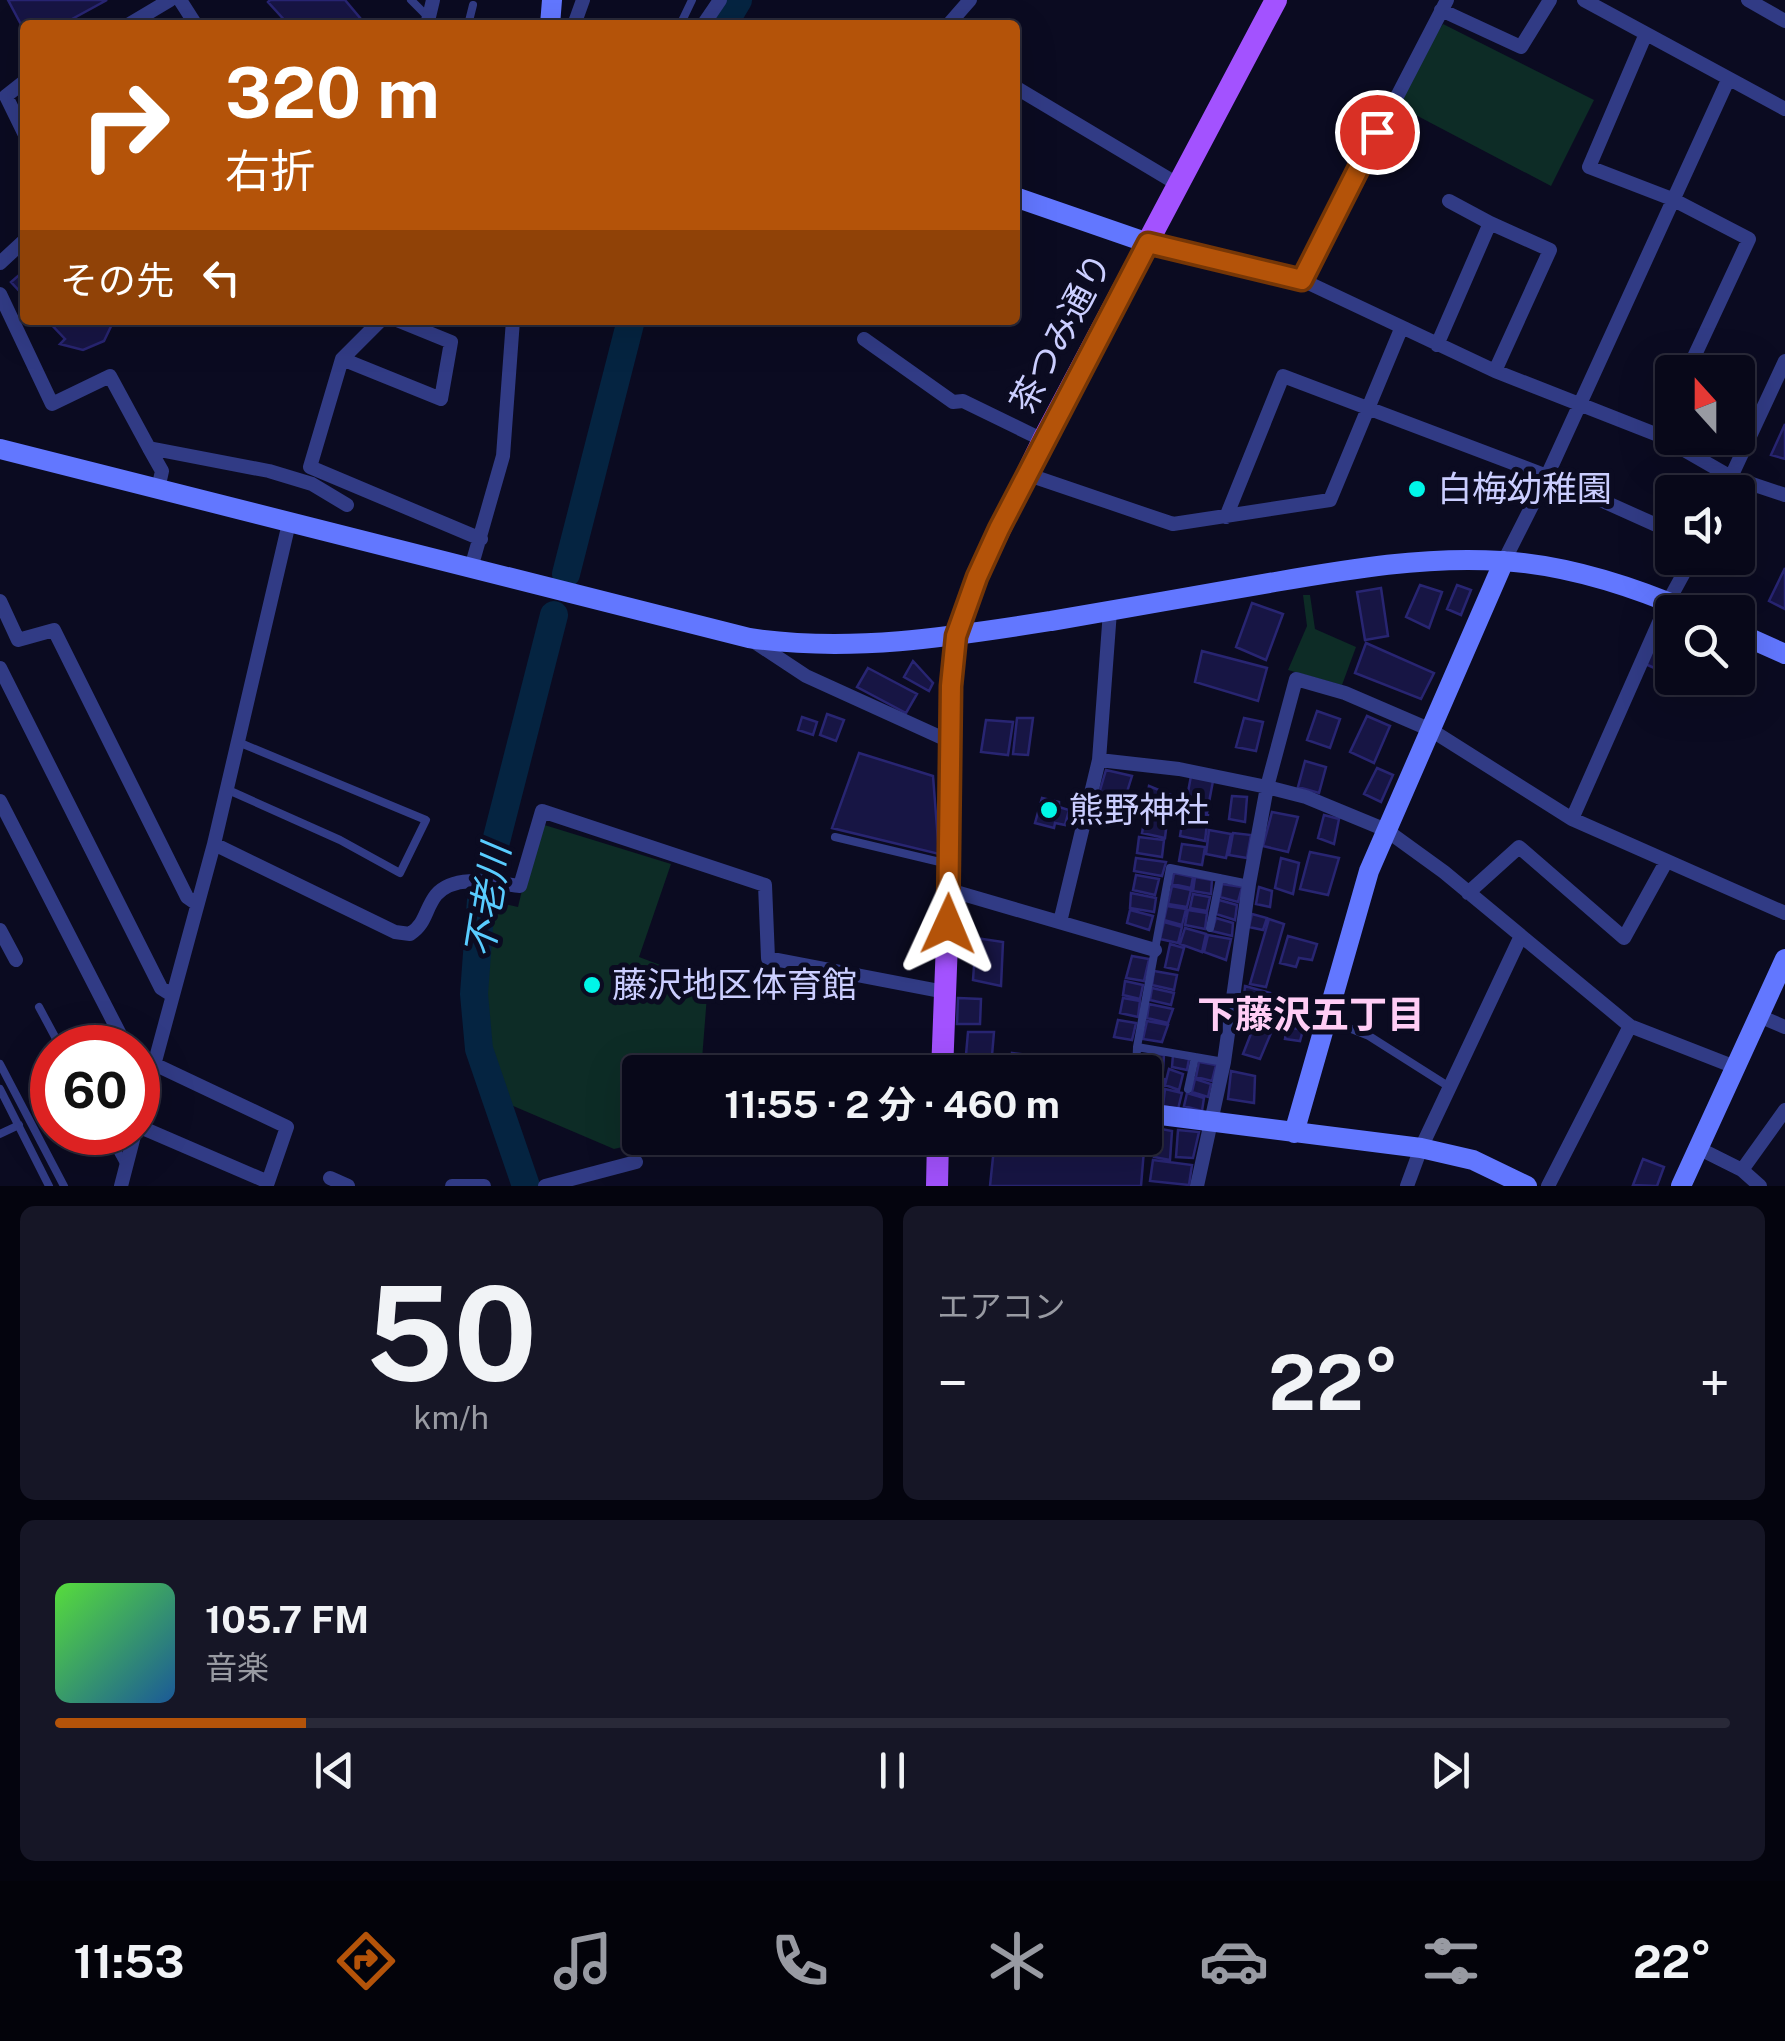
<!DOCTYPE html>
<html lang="ja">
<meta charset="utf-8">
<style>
:root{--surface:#080819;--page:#161626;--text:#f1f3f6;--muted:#989aa2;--line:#292938;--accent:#b45309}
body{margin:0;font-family:"Public Sans","Noto Sans JP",sans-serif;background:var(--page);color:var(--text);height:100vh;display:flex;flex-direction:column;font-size:38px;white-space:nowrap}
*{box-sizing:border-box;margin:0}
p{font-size:32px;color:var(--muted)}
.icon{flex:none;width:55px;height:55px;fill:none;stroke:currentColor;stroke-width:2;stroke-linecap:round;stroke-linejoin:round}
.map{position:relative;height:1186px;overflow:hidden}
.sheet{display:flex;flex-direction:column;gap:20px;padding:20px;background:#04040e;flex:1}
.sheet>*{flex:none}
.guide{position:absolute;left:20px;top:20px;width:1000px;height:305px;border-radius:10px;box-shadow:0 10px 40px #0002,0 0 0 2px var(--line);background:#b45309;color:#fff;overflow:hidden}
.needle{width:65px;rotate:339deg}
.buttons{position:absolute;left:1655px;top:355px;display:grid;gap:20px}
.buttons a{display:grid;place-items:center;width:100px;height:100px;border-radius:10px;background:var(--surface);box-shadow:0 10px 40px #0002,0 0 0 2px var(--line);font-size:50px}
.speed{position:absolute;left:30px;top:1025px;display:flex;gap:20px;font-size:50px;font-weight:700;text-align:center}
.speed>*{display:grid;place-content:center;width:130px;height:130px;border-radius:50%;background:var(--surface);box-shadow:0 10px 40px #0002,0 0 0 2px var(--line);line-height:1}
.speed .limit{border:15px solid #d22;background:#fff;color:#111}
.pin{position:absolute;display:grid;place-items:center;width:85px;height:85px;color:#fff;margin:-42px;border:5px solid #fff;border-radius:50%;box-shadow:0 2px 10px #0007}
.me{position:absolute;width:110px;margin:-55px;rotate:1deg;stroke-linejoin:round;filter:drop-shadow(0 0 8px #0008)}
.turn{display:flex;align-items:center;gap:35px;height:210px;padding:0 40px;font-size:45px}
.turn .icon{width:130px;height:130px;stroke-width:2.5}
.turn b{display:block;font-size:70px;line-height:85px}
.then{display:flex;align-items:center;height:95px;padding:0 40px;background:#0003;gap:20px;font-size:38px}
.big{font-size:75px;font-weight:700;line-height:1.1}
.sheet .card{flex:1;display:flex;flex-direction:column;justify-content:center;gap:15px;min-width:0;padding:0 35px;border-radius:15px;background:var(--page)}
.sheet .dial{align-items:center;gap:0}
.dial b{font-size:130px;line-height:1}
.song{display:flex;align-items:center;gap:30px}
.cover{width:120px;height:120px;border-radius:15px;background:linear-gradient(135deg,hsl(110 70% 55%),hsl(210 70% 35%))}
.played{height:10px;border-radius:5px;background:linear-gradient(90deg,var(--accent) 15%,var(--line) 15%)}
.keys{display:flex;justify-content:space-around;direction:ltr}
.heat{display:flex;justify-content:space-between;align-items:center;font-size:55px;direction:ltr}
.sheet .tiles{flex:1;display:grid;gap:20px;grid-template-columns:1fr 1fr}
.card:last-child{grid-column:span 2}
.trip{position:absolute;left:622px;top:1055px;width:540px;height:100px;border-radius:10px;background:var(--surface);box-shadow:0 10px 40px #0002,0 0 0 2px var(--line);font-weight:700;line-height:100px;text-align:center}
.tabs{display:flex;height:160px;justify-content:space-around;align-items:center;background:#03030a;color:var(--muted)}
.tabs .icon{width:70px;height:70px}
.tabs .on{color:var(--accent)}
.tabs b{font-size:45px;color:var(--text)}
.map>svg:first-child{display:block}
</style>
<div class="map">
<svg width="1785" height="1186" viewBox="0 0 1785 1186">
<rect width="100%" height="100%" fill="#0b0b21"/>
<!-- green -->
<path fill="#0d2c26" d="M1443 24 1594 100 1551 186 1391 102Z
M1303 595H1310L1315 629 1356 647 1342 685 1288 670 1307 626Z
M538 823 671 864 639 957 708 983 701 1072H640V1138H660L614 1149 497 1099 477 987 486 900 518 907Z"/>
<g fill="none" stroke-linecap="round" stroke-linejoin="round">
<!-- river -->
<path stroke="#052441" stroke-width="28" d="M723 25 738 0
M566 574 631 320
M526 1186 479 1049 474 994 481 900 554 615"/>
</g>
<!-- building -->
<path fill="#171544" stroke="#282572" stroke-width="2.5" d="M8 0H107L61 25H25V32Z
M270 0H345L366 25H289L268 2Z
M25 270V297L11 282Z
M47 320H114L104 341 83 350 60 344 65 339Z
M1785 424V459L1771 455Z
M1785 568V609L1769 601Z
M1420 585 1442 592 1429 628 1406 617Z
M1457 585 1471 590 1461 615 1447 609Z
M1381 588 1388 636 1365 640 1357 592Z
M1252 603 1283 614 1266 660 1236 647Z
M1652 640 1669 648 1659 670 1643 663Z
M1366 643 1434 673 1421 699 1355 673Z
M1202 651 1267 668 1258 701 1195 682Z
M913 661 933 683 929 691 904 677Z
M868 668 917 694 906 713 857 687Z
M1317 711 1340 719 1330 748 1307 740Z
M827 714 844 720 836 741 820 735Z
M1367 716 1390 726 1374 763 1350 752Z
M802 717 817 722 813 735 798 730Z
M1017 718H1033L1028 755 1013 754Z
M1244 718 1263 722 1256 751 1236 747Z
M986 720 1013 722 1008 755 981 752Z
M859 753 933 776 939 854 832 828Z
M1305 761 1326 767 1319 793 1298 787Z
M1377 768 1393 775 1381 802 1364 794Z
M1106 770 1132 776 1121 811 1096 804Z
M1191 776 1213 781 1207 813 1185 808Z
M1149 786 1176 797 1167 817 1144 812Z
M1232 796 1247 797 1245 822 1229 819Z
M1042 798 1059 802V807L1069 810 1065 825 1055 823 1054 828 1035 823Z
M1184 811 1208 815 1205 841 1180 836Z
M1272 812 1298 817 1288 852 1263 846Z
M1324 815 1339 819 1334 844 1318 838Z
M1145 817 1167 821 1165 838 1142 833Z
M1209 830 1231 834 1226 858 1206 854Z
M1233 833 1251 835 1247 858 1229 855Z
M1139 837 1164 840 1162 857 1137 853Z
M1182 844 1205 847 1202 865 1179 861Z
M1310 852 1339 858 1328 895 1300 889Z
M1136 858 1166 862 1162 876 1134 871Z
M1281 858 1299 863 1293 894 1275 888Z
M1174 873 1193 877 1191 888 1172 884Z
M1136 875 1159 879 1155 895 1133 890Z
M1195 877 1212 880 1211 894 1193 891Z
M1222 884 1242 887 1238 902 1220 897Z
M1172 886 1191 890 1187 907 1168 904Z
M1259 887 1272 891 1270 907 1256 904Z
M1131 893 1156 898 1154 912 1130 908Z
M1193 894 1210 897 1207 911 1190 908Z
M1219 900 1237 905 1235 920 1216 914Z
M1167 906 1186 909 1182 925 1164 920Z
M1130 910 1153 916 1149 930 1127 923Z
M1188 910 1207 913 1205 929 1185 925Z
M1252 914 1267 918 1263 930 1249 927Z
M1216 918 1233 923 1232 936 1212 931Z
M1269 919 1284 924 1266 987 1250 984Z
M1164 922 1182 927 1178 943 1160 939Z
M1185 928 1206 934 1202 952 1180 944Z
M1208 935 1231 939 1226 960 1204 952Z
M1288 936 1317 944 1312 960 1299 958 1296 967 1280 963Z
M976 938 1003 942 1001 986 973 980Z
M1170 944 1184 948 1178 970 1165 967Z
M1132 956 1149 959 1144 981 1126 978Z
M1154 971 1177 975 1174 990 1152 985Z
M1125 981 1143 985 1140 999 1123 995Z
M1245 986 1270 993 1267 1016 1243 1009Z
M1152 988 1174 993 1171 1005 1150 1000Z
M958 998 981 999 980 1024H957Z
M1123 998 1140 1001 1138 1017 1120 1013Z
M1149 1004 1173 1009 1168 1023 1147 1018Z
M1118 1020 1136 1023 1132 1040 1114 1037Z
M1147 1021 1168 1025 1162 1042 1143 1039Z
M1254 1026 1271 1033 1260 1059 1243 1054Z
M1287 1027 1303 1030 1300 1041 1285 1039Z
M968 1032H994L991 1067 965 1066Z
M1012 1053 1129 1067 1128 1072H1010Z
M1151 1053 1164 1055 1163 1070 1150 1068Z
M1173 1055 1189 1059 1187 1070 1172 1067Z
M1199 1062 1216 1065 1212 1081 1196 1077Z
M1169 1069 1183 1074 1179 1090 1165 1085Z
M1231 1071 1255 1076 1254 1103 1228 1099Z
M1145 1077 1164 1079 1162 1096 1145 1094Z
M1195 1079 1211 1084 1208 1097 1192 1092Z
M1165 1089 1182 1093 1178 1109 1163 1106Z
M1187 1093 1204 1098 1202 1111 1184 1106Z
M1156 1128 1172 1131 1170 1160 1154 1157Z
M1178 1130 1199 1132 1193 1158 1176 1157Z
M995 1138H1145L1141 1186H990Z
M1643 1159 1664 1167 1657 1186 1633 1185Z
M1153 1160 1192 1165 1189 1185 1150 1181Z"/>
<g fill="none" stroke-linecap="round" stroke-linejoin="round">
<!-- lane -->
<path stroke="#313b85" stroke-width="8" d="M411 0 429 18
M682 21 692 0
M468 25 473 5
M226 789 340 840 400 873 426 820 238 742
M835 837 944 863
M1210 928 1220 878
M39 1007 61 1048
M1329 1020 1369 1036 1451 1088
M1137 1047 1224 1062
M0 1064 64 1186
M1136 1072 1137 1047 1170 868 1249 884
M0 1089 49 1186
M1188 1089 1195 1057
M107 1132 126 1167
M0 1134 19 1125"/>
<!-- street -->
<path stroke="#313b85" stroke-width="14" d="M180 0 196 25
M1584 0 1785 109
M1748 0 1785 21
M1441 10 1521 47 1550 0
M128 25 170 0
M427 25 433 0
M574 25 583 0
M703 25 720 0
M948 25 970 0
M1645 36 1589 167 1672 199 1749 239 1687 372
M25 81 6 96 25 135
M1015 87 1179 185
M1449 201 1490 223
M1148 243 1302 280 1495 371 1658 435 1731 477 1785 495
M0 263 25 240
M1302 280 1447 0
M0 294 52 404 110 376 149 448 269 471 312 484 347 505
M381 320 342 359 310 467 481 539
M864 339 953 402 963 401 1043 440
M1437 345 1490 223 1550 250 1495 371
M342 359 441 399 451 342 397 320
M1658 435 1672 404
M149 448 162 471 158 489
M1026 474 1173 524 1330 500 1401 329
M1724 492 1785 361
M1226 517 1283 376 1547 476 1672 532
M1504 561 1547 476 1728 80
M471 568 503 456 513 320
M0 601 18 640 54 630 187 897 197 904
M753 641 806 676 949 741
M0 668 161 988 172 995
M1099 760 1179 769 1267 787 1306 797 1386 830 1444 872 1630 1026 1735 1067
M0 801 127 1048
M1572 819 1668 602 1692 558
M214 844 395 932 410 934C426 924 425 909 436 895 455 873 495 883 520 886L542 811 765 885 768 958 945 992
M949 890 1155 950
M1468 893 1519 847 1624 938 1666 862
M1060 922 1099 760 1110 611
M0 930 16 960
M1759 1016 1785 1027
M138 1068 147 1087
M138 1124 214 844 289 523
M138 1126 268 1182 287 1127 154 1064
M1698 1148 1742 1170
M330 1178 348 1186
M121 1186 135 1132
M452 1186H484
M545 1186 636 1162
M1197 1186 1224 1062 1249 884 1267 787 1296 679 1345 693 1431 730 1572 819 1785 913
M1407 1186 1421 1148 1520 938
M1548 1186 1630 1026
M1760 1186 1742 1170 1785 1110"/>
<!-- secondary -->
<path stroke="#6277ff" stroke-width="20" d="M550 25 552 0
M1015 197 1148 243
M0 449 749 638C850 653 950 637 1051 621 1126 608 1200 595 1275 582 1350 569 1425 556 1502 561 1567 565 1632 586 1692 612
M1738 633 1785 654
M1145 1113 1421 1148 1473 1160 1527 1186
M1294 1133 1369 871 1504 561
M1681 1186 1785 959"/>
<!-- primary -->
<path stroke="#a352ff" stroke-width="22" d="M942 1072 949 890 951 687 956 636 977 577 1043 440 1276 0
M937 1186 938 1138"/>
</g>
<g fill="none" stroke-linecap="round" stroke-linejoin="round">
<defs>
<path id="route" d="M948 924 951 686 956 636 977 577 999 529 1148 243 1302 280 1377 132"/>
</defs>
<!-- route casing -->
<use href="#route" stroke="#753606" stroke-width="25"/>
<!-- route -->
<use href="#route" stroke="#b45309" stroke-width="18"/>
</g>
<!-- markers -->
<g fill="#00f6e8" stroke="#0b0b21" stroke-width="4">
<circle cx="1417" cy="489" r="10"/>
<circle cx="1049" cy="810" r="10"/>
<circle cx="592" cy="985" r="10"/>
</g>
<g text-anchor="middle" stroke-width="10" stroke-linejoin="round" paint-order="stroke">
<!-- street labels -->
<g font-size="35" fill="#cbceff" stroke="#0b0b21">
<text transform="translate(1061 333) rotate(-62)" y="12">茶つみ通り</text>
</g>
<!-- poi labels -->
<g font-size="35" fill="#cbceff" stroke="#0b0b21" text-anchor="start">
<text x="1437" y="501">白梅幼稚園</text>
<text x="1069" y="822">熊野神社</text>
<text x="612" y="997">藤沢地区体育館</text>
</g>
<!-- water labels -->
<g font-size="38" font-style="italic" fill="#59ccff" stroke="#0b0b21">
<text transform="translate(488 901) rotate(-81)" y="13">不老川</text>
</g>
<!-- neighbourhood labels -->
<g font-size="38" font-weight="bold" fill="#ffcdf5" stroke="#0b0b21">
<text x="1311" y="1028">下藤沢五丁目</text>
</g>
</g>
</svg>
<div class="buttons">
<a><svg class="needle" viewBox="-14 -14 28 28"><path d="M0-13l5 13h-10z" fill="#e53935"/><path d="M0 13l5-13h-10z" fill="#989aa2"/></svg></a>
<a><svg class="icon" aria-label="sound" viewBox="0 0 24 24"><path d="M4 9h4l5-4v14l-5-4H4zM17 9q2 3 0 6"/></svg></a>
<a><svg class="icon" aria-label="search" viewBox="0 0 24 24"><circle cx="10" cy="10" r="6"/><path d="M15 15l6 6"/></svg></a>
</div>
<div class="speed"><div class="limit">60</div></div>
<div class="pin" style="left:1377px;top:132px;background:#d93025"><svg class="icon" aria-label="arrive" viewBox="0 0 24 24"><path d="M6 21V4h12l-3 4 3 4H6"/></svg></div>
<svg class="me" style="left:948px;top:924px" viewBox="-20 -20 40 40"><path d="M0-17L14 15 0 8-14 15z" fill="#b45309" stroke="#fff" stroke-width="4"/></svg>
<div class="trip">11:55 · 2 分 · 460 m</div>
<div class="guide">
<div class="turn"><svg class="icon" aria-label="right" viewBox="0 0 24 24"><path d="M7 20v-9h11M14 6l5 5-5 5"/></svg><div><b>320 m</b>右折</div></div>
<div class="then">その先<svg class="icon" aria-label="left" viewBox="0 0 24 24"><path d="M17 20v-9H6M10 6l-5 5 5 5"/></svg></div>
</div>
</div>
<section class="sheet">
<div class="tiles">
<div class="card dial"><b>50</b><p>km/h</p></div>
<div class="card"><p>エアコン</p>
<div class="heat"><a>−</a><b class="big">22°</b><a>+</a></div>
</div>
<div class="card">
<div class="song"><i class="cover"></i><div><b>105.7 FM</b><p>音楽</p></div></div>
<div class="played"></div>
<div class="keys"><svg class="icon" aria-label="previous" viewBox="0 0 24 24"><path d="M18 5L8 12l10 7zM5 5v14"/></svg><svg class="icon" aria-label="pause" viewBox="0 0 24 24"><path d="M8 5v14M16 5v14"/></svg><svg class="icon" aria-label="next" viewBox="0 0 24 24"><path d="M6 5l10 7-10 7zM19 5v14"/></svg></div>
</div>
</div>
</section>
<nav class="tabs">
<b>11:53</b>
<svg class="icon on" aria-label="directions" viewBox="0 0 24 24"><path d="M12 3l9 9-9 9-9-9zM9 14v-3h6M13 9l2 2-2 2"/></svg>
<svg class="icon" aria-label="music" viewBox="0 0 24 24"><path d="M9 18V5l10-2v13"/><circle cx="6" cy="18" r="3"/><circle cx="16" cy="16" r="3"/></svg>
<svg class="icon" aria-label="phone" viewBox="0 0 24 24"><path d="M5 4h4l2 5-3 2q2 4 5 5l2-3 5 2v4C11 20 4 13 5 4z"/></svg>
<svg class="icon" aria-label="climate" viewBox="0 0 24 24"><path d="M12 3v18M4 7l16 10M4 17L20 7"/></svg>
<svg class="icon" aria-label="car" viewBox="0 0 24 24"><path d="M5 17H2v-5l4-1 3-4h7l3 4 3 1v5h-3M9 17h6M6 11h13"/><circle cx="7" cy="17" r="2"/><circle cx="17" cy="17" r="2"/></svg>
<svg class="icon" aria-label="filters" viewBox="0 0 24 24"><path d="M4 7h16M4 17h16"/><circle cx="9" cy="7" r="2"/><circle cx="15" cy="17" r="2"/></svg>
<b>22°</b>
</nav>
